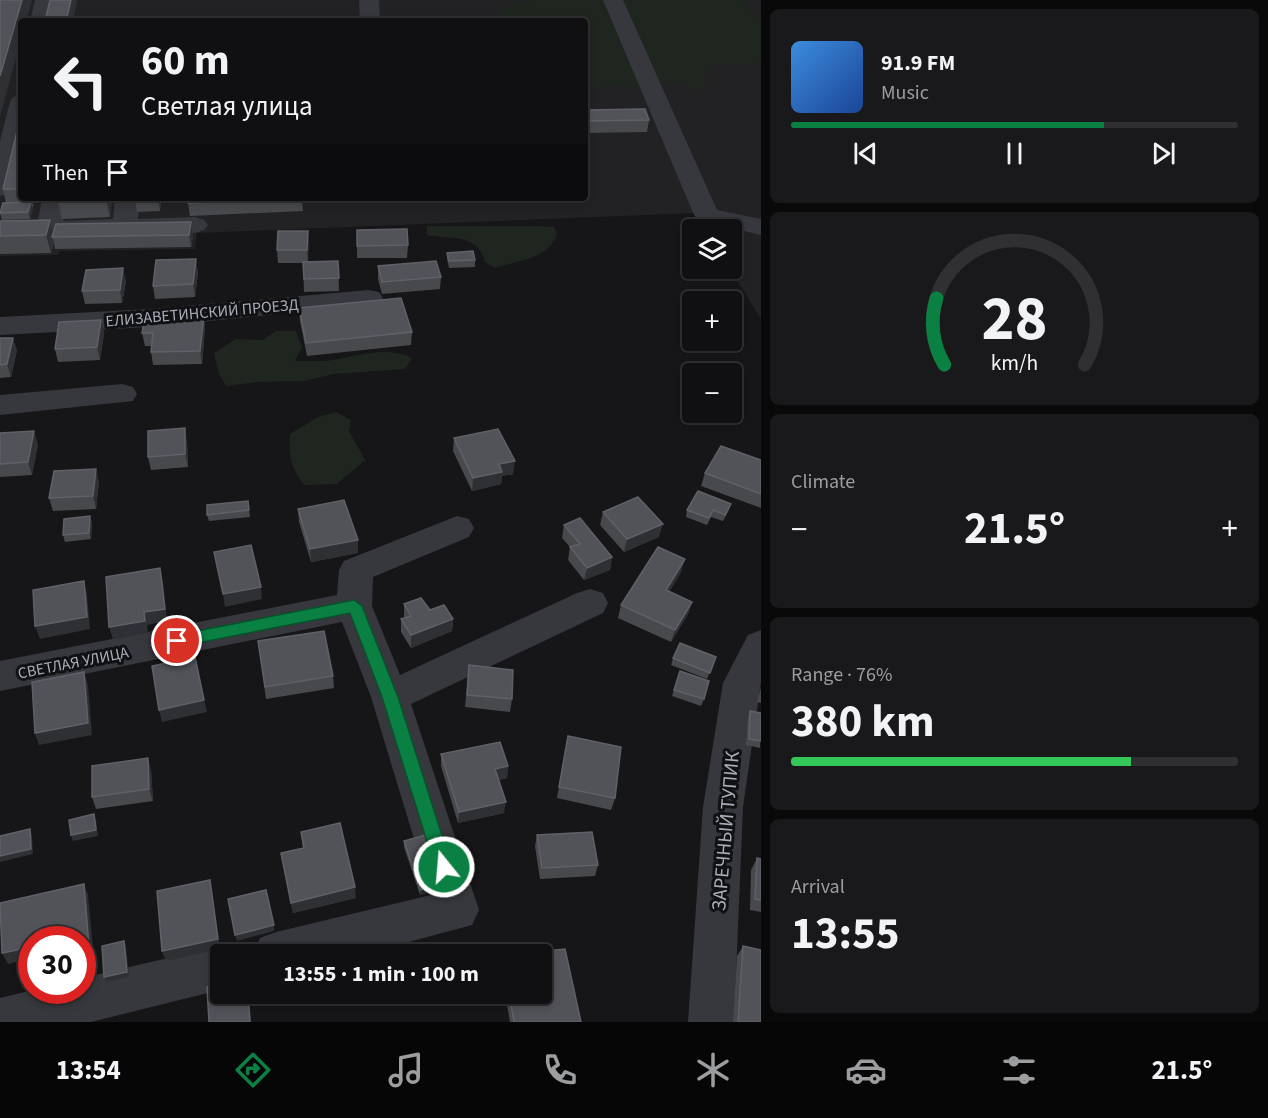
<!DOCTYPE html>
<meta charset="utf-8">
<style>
:root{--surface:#101012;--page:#19191b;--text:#f1f3f6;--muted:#9c9d9f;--line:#303032;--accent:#0b8043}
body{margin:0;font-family:"Source Sans 3",sans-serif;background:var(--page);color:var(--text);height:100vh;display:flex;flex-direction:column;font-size:22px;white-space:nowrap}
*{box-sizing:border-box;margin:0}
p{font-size:20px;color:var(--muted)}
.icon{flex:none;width:33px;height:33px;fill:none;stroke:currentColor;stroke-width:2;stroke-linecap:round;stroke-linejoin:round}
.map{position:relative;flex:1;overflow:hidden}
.side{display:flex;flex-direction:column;gap:9px;padding:9px;background:#09090a;width:507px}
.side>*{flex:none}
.banner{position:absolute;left:18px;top:18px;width:570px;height:183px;border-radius:6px;box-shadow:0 3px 9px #0003,0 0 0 2px var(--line);background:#101012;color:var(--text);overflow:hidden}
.tools{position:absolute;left:682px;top:219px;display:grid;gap:12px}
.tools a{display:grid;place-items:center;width:60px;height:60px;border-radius:6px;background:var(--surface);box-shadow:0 3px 9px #0003,0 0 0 2px var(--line);font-size:30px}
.speed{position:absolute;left:18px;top:926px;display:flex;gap:12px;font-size:30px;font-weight:700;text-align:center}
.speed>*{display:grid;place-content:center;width:78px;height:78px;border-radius:50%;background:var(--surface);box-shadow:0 3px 9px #0003,0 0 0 2px var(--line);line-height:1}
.speed .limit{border:9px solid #d22;background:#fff;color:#111}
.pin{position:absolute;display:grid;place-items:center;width:51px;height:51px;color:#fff;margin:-26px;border:3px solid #fff;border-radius:50%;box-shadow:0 2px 6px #0007}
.me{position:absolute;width:66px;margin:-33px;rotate:343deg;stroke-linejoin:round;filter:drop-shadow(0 0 4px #0008)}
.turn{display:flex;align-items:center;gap:21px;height:126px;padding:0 24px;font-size:27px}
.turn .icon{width:78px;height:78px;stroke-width:2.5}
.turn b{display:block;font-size:42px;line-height:51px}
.then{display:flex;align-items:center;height:57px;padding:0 24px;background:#0003;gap:12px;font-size:22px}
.big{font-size:45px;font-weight:700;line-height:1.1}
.side .card{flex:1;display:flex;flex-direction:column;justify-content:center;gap:9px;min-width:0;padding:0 21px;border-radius:9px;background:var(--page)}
.side .dial{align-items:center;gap:0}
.dial svg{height:156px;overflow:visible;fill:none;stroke:var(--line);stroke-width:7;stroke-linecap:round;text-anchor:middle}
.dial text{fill:var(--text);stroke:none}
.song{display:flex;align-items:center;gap:18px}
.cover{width:72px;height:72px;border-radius:9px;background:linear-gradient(135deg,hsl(210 70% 55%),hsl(220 70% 35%))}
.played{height:6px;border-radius:3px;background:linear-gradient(90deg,var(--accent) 70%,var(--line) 70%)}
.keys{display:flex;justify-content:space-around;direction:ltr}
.heat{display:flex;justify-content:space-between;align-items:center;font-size:33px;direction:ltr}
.charge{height:9px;border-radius:4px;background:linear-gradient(90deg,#34c759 76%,var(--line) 0)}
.trip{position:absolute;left:210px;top:944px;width:342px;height:60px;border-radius:6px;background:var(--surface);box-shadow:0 3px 9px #0003,0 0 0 2px var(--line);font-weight:700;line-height:60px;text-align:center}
.menu{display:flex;height:96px;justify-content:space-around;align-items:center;background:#060607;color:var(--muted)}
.menu .icon{width:42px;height:42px}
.menu .active{color:var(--accent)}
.menu b{font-size:27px;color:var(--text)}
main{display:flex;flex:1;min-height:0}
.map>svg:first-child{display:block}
</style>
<main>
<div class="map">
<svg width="761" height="1022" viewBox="0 0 761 1022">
<rect width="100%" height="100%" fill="#161618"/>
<!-- built -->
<path fill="#222225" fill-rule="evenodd" d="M0 0H761V319L730 269 732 268V230L705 229 695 213 197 233 195 249 60 251 58 255 0 256ZM21 21H585V198H21Z"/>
<!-- green -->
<path fill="#1e261f" d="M537 0H741L761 19V61L748 65 715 64 707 69 705 83 708 91 688 88 681 82H648L646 90 617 86 585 88V21H498L496 14 513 2Z
M427 226H540L554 227 557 234C548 260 518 260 495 268L485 262C476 232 452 240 427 235Z
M276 331H296L302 347 295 361C305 361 315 361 324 361 353 358 384 344 412 358L405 369 334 374 303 381 257 382 226 386 219 374 214 353 236 339 262 340Z
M336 412 351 420 349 431 365 460 337 484 304 485C291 468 288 455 290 434L318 417Z"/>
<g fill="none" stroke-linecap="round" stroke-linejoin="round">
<!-- minor -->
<path fill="#37383d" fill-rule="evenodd" d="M35 0H55L50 21H30Z
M359 0H379L380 21H360Z
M603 0H623L717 210 761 219V235L698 220 694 215Z
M21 95V151L12 189 9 194 0 196V141L10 102 13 97Z
M42 198H66L63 221 113 219 115 198H139L138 219 195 217 204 220 208 225 204 230 195 233 0 238V222L38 221Z
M369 290 379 292 383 298 379 304 150 327 0 335V317L150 309Z
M122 384 133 387 137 394 133 401 0 415V395Z
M457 516 469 519 474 528 469 537 373 577 372 606 400 675 577 593 590 589 603 593 608 603 603 613 411 704 479 910 472 925 364 954H254L260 938 276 932 431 895 371 697 342 622 0 691V661L337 595 339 570 344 561Z
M761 630V682L743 807 734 1022H688L703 807 723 683 748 635Z
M220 946 237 954H220V990L91 1022H0V998L33 990H82V978Z"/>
</g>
<!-- wall -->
<path fill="#47494d" d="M585 110 649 120 647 132 585 133Z
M21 115V198H35L30 219 2 220 0 213 6 203 3 189Z
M59 198H112L110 217 62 219 58 202Z
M135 198H161L160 211 137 212Z
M302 198 303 211 190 216 188 203Z
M50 220 54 232 191 222 193 235 191 247 55 249 54 242 51 253 0 254V221Z
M357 230 408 245 407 258H357Z
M308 231V262L338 261 339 291 304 292 303 263H278L277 250Z
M447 253 475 260V267L449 268 447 259Z
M378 266 441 277 440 289 382 294 378 279Z
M198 272 195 297 155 299 153 286Z
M126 281 122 303 85 304 82 291Z
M299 308 412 332 411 345 307 356 300 321Z
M204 315 205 328 202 364 153 365 151 352V346H145L142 333Z
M101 320 104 333 100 360 58 362 55 349Z
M0 338 17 350 11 377 0 378Z
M0 433 38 444 32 475 0 477Z
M454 438 513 474 502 476 501 484 472 491 453 451Z
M187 441 188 467 151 470 148 457Z
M761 460V508L701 486 705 473Z
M99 482 96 509 53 511 49 498Z
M248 501 250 517 209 521 207 515Z
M298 509 358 540V553L311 562 299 522Z
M687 510H729L723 521 711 517 707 525 686 517Z
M603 512 659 537 624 552 600 525Z
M90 516 92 523 91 539 65 542 63 535Z
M564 525 612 557 610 570 584 580 568 560 570 547 562 538Z
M681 572 669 592 692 602 688 614 671 642 618 618 621 605Z
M404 604 430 610 453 619 452 631 411 648 401 632V619L405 618 404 617Z
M258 641 333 676 334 688 266 699Z
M716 657 707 679 671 665 673 658Z
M469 665 512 699 510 712 465 707Z
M680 671 704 699 701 706 672 696Z
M761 687V703L757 702Z
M750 711 761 713 760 748 746 745 748 717Z
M568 736 615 798 611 810 557 798Z
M441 754 508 766 507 778 499 780 504 813 458 823 441 766Z
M151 770 153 801 96 809 92 797Z
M301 832 356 898 293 913 281 853 303 848Z
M537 835 598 865 595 876 540 879 535 846Z
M404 841 443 888 420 895 404 847Z
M757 858 761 859V912L750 910 751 870Z
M743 946 761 1022H733L737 956Z
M505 993H542L581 1022H510Z"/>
<!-- shaded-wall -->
<path fill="#2f3033" d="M22 0H32L26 21H21V40L0 116V76Z
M71 0H77L73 21H66Z
M31 198H35L33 206Z
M106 198H112L110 217Z
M158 198H161L160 211Z
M31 202 33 209 30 219 28 212Z
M50 220 55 237H52L54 242 51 253 46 235Z
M191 222 193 235 191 247 189 235Z
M308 231 309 243 308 263 307 250Z
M196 259 198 272 195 297 193 284Z
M123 268 126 281 122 303 120 290Z
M204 315 205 328 202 364 200 351Z
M101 320 104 333 100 360 97 347Z
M13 338 17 350 11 377 7 364Z
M185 428 187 441 188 467 185 454Z
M34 431 38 444 32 475 28 462Z
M515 461 513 474 502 476 501 484 472 491 473 478 499 464Z
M96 469 99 482 96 509 93 496Z
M90 516 92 523 91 539 89 533Z
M663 524 659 537 624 552 627 539Z
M358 540V553L311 562 310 549Z
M612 557 610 570 584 580 587 568Z
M685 559 681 572 662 603 666 590Z
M160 568 163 581 167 621 147 625 148 633 113 639 109 627 144 612Z
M84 581 87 594 90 629 40 639 35 626Z
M261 587 262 599 225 607 223 594Z
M692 602 688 614 671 642 675 630Z
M453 619 452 631 411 648V635Z
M84 672 88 685 92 735 39 745 35 733Z
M204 700 207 712 162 722 159 710Z
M148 758 151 770 153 801 149 789Z
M508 766 507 778 494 781 495 769Z
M506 802 504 813 458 823 459 812Z
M94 814 96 820 98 836 73 841 71 835Z
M30 829 32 835 33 854 0 862V856Z
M210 880 212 891 220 949 166 961 162 951Z
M444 883 443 888 420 895V890Z
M84 884 88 895 95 969 82 972Z
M355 887 356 898 293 913 291 903Z
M274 925V931L237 941 235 935Z
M124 941 126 947 129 977 107 982 104 977Z
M32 947V958L8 964 2 953Z
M248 993H249L251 1022H250Z"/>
<!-- building -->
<path fill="#525359" stroke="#5f6168" stroke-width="1.5" d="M0 0H22L0 76Z
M50 0H71L66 21H45Z
M645 109 649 120 585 121V110Z
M21 115V189H3Z
M59 198H106V199L58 202Z
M188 198H303L188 203Z
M31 202 28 212 0 213 3 203Z
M50 220 46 235 0 236V221Z
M191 222 189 235 52 237 56 224Z
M407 229 408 245 357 246V230Z
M278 231H308L307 250H277Z
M473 251 475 260 449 261 447 253Z
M196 259 193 284 153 286 156 260Z
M338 261 339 278 304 279 303 262Z
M436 261 441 277 382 282 378 266Z
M123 268 120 290 82 291 86 270Z
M401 298 412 332 306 343 299 308Z
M204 315 200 351 151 352 153 333H142L145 317Z
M101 320 97 347 55 349 59 322Z
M0 338H13L7 364 0 365Z
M185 428V454L148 457V431Z
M498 429 515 461 499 464 502 472 473 478 454 438Z
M34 431 28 462 0 464V433Z
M721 446 761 460V494L705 473Z
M96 469 93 496 49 498 54 471Z
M698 491 731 504 725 515 713 510 709 518 687 510Z
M638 497 663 524 627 539 603 512Z
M344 500 358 540 310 549 298 509Z
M248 501 249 510 207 515V505Z
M90 516 89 533 63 535 64 519Z
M580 518 612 557 587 568 570 547 580 544 564 525Z
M251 545 261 587 223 594 214 552Z
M658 547 685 559 666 590 692 602 675 630 621 605Z
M160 568 165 609 144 612 145 621 109 627 106 577Z
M84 581 87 617 35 626 33 590Z
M421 598 430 610 444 605 453 619 411 635 401 619 411 616 404 604Z
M324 631 333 676 265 687 258 641Z
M680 643 716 657 710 673 673 658Z
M195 657 204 700 159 710 152 666Z
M469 665 513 670 512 699 467 695Z
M680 671 709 681 704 699 674 690Z
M84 672 88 723 35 733 32 682Z
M750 711 761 713V741L749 739Z
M568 736 621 747 615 798 559 787Z
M500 742 508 766 495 769 506 802 459 812 441 754Z
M148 758 149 789 92 797V766Z
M94 814 96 830 71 835 69 820Z
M340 823 355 887 291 903 281 853 304 848 301 832Z
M30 829 31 849 0 856V836Z
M592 832 598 865 542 868 537 835Z
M426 835 444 883 420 890 404 841Z
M757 858 761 859V900L755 899Z
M210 880 218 939 162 951 157 891Z
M84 884 90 959 82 961V939H32V947L2 953 0 903Z
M266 890 274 925 235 935 228 899Z
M124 941 127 972 104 977 102 946Z
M743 946 761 950V1022H738Z
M565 949 581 1022H514L509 993H542V954H514Z
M220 985V993H248L250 1022H209L207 987Z"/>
<!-- route -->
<path fill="#0b8043" stroke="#07532c" stroke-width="1.5" d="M354 600 362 606 398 697 452 867 450 873 444 876 438 873 435 867 382 697 350 613 177 647 170 641 177 635Z"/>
<g text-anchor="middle" stroke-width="6" stroke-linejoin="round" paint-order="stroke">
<!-- street labels -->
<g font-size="16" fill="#a8adb8" stroke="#111113">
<text transform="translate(202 312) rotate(-5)" y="6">ЕЛИЗАВЕТИНСКИЙ ПРОЕЗД</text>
<text transform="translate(73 662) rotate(-11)" y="6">СВЕТЛАЯ УЛИЦА</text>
</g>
<!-- near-street labels -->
<g font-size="20" fill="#a8adb8" stroke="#111113">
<text transform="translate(725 831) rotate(-85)" y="7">ЗАРЕЧНЫЙ ТУПИК</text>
</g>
</g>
</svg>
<div class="tools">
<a><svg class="icon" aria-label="layers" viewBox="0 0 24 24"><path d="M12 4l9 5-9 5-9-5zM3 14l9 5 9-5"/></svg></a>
<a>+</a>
<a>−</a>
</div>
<div class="speed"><div class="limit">30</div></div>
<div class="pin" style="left:177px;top:641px;background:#d93025"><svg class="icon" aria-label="arrive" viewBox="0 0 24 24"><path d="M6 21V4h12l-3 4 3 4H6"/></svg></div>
<svg class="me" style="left:444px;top:867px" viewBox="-20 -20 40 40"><circle r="17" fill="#0b8043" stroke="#fff" stroke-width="3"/><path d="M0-11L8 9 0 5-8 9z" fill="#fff"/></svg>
<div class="trip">13:55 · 1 min · 100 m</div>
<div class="banner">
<div class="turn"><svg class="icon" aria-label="left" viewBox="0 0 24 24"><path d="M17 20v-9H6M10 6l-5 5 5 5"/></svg><div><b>60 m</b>Светлая улица</div></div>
<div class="then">Then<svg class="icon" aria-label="arrive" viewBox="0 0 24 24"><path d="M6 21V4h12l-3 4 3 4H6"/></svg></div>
</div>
</div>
<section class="side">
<div class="card">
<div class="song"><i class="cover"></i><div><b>91.9 FM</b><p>Music</p></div></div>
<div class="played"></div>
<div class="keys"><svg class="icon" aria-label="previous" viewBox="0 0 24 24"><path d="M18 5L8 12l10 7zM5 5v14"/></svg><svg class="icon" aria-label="pause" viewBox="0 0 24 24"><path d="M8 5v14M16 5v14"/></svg><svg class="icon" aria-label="next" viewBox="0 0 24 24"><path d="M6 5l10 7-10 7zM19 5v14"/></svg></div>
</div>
<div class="card dial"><svg viewBox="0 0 100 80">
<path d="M14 69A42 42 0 1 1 86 69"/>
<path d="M14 69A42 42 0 0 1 10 35" stroke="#0b8043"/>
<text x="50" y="56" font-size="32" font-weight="700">28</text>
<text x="50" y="72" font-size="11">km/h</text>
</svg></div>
<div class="card"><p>Climate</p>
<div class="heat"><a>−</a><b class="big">21.5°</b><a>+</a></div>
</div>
<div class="card"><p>Range · 76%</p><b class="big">380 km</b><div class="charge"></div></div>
<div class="card"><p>Arrival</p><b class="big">13:55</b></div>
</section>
</main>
<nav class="menu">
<b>13:54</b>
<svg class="icon active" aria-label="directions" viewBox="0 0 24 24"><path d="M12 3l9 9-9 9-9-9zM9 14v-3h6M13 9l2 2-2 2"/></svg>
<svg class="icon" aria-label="music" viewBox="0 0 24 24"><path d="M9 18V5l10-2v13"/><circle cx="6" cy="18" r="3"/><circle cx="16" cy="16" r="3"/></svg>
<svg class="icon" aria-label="phone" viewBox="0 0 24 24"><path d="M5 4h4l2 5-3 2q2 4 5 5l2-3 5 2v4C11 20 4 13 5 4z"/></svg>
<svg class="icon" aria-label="climate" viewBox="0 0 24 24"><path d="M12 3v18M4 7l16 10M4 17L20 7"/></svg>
<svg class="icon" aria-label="car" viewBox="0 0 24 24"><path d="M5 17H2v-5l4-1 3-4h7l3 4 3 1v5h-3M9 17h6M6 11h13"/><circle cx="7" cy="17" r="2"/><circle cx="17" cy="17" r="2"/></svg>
<svg class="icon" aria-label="filters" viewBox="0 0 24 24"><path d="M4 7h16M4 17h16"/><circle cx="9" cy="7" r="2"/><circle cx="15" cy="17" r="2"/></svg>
<b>21.5°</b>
</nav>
